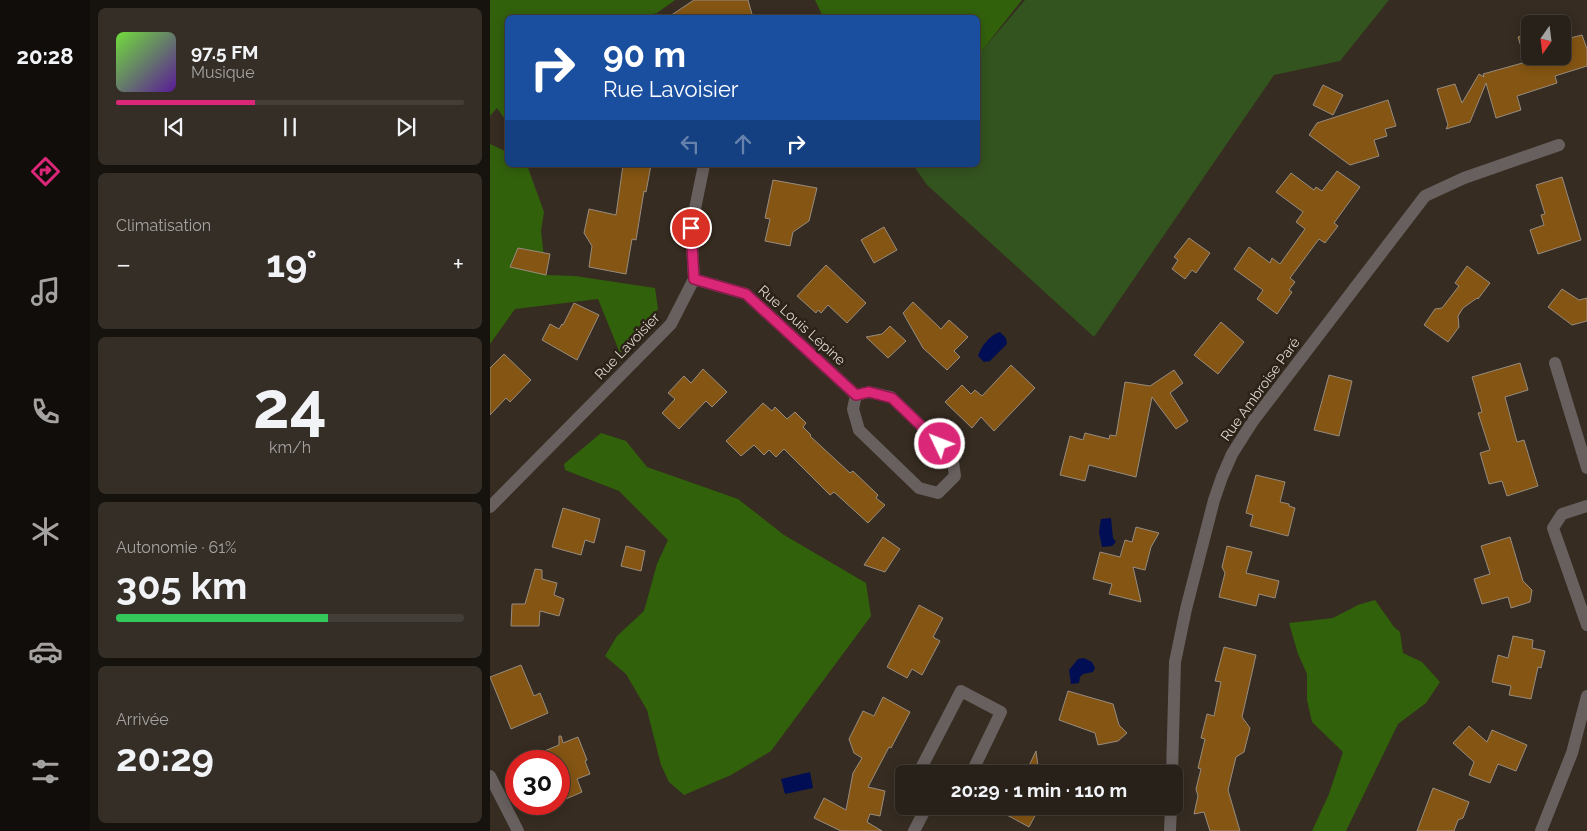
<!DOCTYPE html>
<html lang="fr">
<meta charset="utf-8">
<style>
:root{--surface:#282119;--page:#342e26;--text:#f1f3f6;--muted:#a5a3a2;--line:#443e38;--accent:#db2777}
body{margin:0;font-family:Raleway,sans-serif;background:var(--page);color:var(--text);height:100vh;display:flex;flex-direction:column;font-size:19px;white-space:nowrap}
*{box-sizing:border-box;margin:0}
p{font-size:16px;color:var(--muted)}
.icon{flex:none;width:28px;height:28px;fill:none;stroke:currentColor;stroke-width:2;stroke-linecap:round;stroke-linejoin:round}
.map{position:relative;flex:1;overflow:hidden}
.sheet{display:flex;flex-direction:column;gap:8px;padding:8px;background:#16120e;width:400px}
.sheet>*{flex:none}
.guide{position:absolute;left:15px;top:15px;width:475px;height:152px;border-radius:8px;box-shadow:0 2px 12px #0003,0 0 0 1px var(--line);background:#1a4fa0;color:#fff;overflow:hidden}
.needle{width:32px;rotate:194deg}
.buttons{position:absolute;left:1031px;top:15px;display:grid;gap:10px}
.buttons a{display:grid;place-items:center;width:50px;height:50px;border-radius:8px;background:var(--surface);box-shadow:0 2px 12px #0003,0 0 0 1px var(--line);font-size:25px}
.speed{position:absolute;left:15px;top:750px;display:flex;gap:10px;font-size:25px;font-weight:700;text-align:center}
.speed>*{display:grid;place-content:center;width:65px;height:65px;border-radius:50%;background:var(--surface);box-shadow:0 2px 12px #0003,0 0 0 1px var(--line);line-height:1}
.speed .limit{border:8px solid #d22;background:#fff;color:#111}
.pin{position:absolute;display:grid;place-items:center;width:42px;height:42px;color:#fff;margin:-21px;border:2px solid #fff;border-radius:50%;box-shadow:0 1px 5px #0007}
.me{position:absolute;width:55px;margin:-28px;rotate:313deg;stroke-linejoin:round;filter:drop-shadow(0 0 4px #0008)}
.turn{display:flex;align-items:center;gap:18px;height:105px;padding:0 15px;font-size:22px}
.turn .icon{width:65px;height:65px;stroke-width:2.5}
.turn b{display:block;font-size:35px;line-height:42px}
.lanes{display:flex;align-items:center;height:48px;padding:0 15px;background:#0003;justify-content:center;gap:25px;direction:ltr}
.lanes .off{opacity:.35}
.big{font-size:38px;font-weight:700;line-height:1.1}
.sheet .tile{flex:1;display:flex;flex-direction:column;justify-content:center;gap:8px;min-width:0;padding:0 18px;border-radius:8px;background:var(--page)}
.sheet .dial{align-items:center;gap:0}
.dial b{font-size:65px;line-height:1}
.song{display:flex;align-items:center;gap:15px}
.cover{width:60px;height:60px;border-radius:8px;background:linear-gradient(135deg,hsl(100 70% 55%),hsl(270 70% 35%))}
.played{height:5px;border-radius:2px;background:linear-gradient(90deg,var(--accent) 40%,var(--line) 40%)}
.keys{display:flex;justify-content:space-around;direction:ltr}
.heat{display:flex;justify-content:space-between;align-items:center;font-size:28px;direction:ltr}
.charge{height:8px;border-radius:4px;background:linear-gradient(90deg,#34c759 61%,var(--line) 0)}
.trip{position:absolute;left:405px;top:765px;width:288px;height:50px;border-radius:8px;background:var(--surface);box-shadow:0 2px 12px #0003,0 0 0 1px var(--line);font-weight:700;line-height:50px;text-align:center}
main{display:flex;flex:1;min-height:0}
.tab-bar{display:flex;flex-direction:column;width:90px;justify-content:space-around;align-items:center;background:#100d0a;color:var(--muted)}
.tab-bar .icon{width:35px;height:35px}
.tab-bar .active{color:var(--accent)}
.tab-bar b{font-size:22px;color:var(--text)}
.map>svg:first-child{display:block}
</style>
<main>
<nav class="tab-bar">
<b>20:28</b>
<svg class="icon active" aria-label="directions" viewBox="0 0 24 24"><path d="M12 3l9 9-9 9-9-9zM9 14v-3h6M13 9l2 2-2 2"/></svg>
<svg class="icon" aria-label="music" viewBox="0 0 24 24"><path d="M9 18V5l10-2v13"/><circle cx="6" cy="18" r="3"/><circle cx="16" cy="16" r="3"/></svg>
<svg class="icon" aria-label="phone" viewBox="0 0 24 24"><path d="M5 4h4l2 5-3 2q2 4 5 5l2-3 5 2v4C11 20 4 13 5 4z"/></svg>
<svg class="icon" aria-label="climate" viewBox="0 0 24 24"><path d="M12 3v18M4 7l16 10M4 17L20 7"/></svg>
<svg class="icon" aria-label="car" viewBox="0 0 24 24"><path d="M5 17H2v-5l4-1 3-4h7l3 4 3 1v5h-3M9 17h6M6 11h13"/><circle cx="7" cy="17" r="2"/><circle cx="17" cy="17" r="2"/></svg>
<svg class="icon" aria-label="filters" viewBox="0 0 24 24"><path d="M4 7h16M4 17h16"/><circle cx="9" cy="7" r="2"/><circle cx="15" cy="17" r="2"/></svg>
</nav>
<section class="sheet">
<div class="tile">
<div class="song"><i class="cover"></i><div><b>97.5 FM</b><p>Musique</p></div></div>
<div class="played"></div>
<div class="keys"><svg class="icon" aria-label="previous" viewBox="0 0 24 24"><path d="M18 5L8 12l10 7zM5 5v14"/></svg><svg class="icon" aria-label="pause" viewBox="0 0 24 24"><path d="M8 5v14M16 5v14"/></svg><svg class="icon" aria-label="next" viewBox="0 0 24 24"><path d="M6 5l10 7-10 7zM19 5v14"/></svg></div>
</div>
<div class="tile"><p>Climatisation</p>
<div class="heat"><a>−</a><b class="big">19°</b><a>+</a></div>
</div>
<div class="tile dial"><b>24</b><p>km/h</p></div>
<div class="tile"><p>Autonomie · 61%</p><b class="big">305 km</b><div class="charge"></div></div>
<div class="tile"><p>Arrivée</p><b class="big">20:29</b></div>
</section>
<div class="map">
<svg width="1097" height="831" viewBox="0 0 1097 831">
<rect width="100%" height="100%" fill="#362c21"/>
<!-- green -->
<path fill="#33531f" d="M535 0H899L850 61 784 75 604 337 437 185 423 165H488V54L494 48Z"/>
<!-- forest -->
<path fill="#32610c" d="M0 0H185L167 13 151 17 18 18 17 122 7 108 0 116Z
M325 0H532L494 48 488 54V18L333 17Z
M0 144 17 152 18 165H37L54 212 51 231 56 275 85 276 165 288 168 309 130 353 108 299 25 309 0 344Z
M111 433 136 441 157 467 248 499 294 535 376 583 381 616 281 751 241 775 194 795 179 782 171 765 157 710 136 674 115 656 127 636 154 611 167 564 178 540 129 491 75 470 74 464Z
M885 600 904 627 910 632 913 653 932 662 950 682 936 703 908 724 856 831H822L839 794 853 752 822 722 817 700V674L808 654 799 623 843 618 868 605Z"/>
<!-- water -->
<path fill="#010e53" d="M510 332 516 338 517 344 500 361 494 362 488 356C491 346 500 335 510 332Z
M621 518 623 538 626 542 622 546 612 547 609 532 611 519Z
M594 658 602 662 605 668 603 672 593 674 590 677 589 683 581 684 579 670 588 659Z
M320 772 323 788 295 794 291 779Z"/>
<!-- building -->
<path fill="#845513" stroke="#988c7f" d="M204 0H258L263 18H177Z
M1040 33V56H1072V40L1092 35 1097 49V66L1065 76 1067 83 1027 96 1031 110 1006 118 996 83 980 122 956 129 958 125 947 89 965 84 972 103 989 74 994 77 993 74 1036 62 1028 37Z
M833 85 853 95 843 115 823 105Z
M898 100 906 126 895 129 897 136 884 140 889 156 860 165 819 135 827 123Z
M133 165H161L156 192 154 191 146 240 142 239 136 274 99 267 102 246 94 233 99 209 126 215Z
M847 171 870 187 844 223 848 226 835 243 829 239 800 278 805 282 799 290 802 292 787 314 767 299 773 290 744 269 759 247 780 263 782 258 790 264 815 229 806 222 813 212 786 192 801 173 824 190 826 187 832 191Z
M1072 177 1091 240 1048 254 1040 230 1054 225 1051 215 1055 214 1046 185Z
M283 180 327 188 319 221 303 232 300 246 275 241 280 219 275 218Z
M394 227 407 250 384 263 371 240Z
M699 238 720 253 706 273 702 270 695 279 682 269 688 260 684 257Z
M28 248 60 254 56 275 20 267Z
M336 265 376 303 357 323 338 305 331 313 328 310 326 313 307 296Z
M977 266 1000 283 988 299 987 298 973 308 968 316 969 327 958 342 934 325 945 309 952 308 969 286 965 283Z
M1072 289 1089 300 1097 298V321L1082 325 1058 307Z
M423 302 451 329 459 320 478 337 464 351 470 357 457 370 433 348 413 313Z
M84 303 109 315 87 360 52 340 60 324 69 329 72 324 73 325Z
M731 322 754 342 728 374 704 355Z
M400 326 416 341 398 358 376 337 392 334Z
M14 354 41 380 20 402 16 398 0 415V368Z
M1030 363 1038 390 1015 397 1027 442 1034 440 1048 486 1017 496 1012 481 999 484 990 453 1000 450 988 413 992 412 982 377Z
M521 365 545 388 504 431 491 417 482 428 455 402 472 385 481 394 485 390 492 396Z
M213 369 237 392 222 407 216 401 189 429 172 413 185 399 178 393 194 376 201 383Z
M684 370 693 383 680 393 698 421 686 429 662 397 646 477 599 465 595 481 570 475 580 436 593 440 595 433 619 439 620 435 626 436 635 382 660 386Z
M839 375 862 381 849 436 824 430Z
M273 403 282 411 285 407 297 419 305 412 316 423 313 427 321 435 320 436 360 473 363 471 388 495 386 498 395 505 378 523 344 492 340 495 294 449 286 457 279 450 274 455 264 445 251 456 236 441Z
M766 475 795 482 790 502 799 504V506L805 508 798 536 760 526 763 515 756 513Z
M73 508 110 519 104 543 95 540 91 555 62 547Z
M646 527 669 533 661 547 655 570 643 567 651 602 619 594 622 584 603 579 610 552 630 557 635 540 642 542Z
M393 537 410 549 395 572 374 565Z
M1020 537 1033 581 1042 590 1040 602 1021 608 1018 597 992 604 984 579 1000 574 991 546Z
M136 546 155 551 151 571 131 566Z
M737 546 762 552 756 573 789 581 785 598 769 594 766 606 729 597 735 573 732 567Z
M45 569 52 570V579L67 583 64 595 74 599 69 616 50 611 49 626H21L22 604H35Z
M429 605 453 618 443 637 450 641 432 675 422 669 417 678 397 667Z
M1023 636 1043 640 1042 648 1055 651 1051 668 1048 667 1041 699 1019 695 1021 686 1002 682 1008 655 1018 658Z
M734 647 766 655 752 717 760 728 754 752 746 757 738 790 750 831H720L714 812 704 814 708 796 706 789 711 769 708 768 715 739 711 738 717 714 724 716 731 682 725 681Z
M31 665 44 696 50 693 58 713 21 729 0 677Z
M578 691 623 704 629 725 637 733 628 741 608 745 605 733 569 720Z
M393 697 420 712 401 748 399 747 378 787 395 791 390 816 380 814 377 822 392 831H351L324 818 334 798 356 810 363 773 372 758 364 753 359 739 373 711 384 716Z
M979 726 997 742 1002 730 1037 745 1026 771 1008 764 1000 783 979 775 984 762 963 743Z
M69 736H71L73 743 88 737 97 760 95 761 100 774 87 779 92 792 69 802V761H30L69 745Z
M546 751 549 774H535Z
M943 788 979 802 973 818 968 820 964 831H927Z
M519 806H555L556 814 547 812 539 827 515 814Z"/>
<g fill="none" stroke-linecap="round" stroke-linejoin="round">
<!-- street -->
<path stroke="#68605f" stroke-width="12" d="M204 279 256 294 366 395 363 409 369 430 429 488 448 493 465 476 462 455 401 397 379 392 366 395
M1065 363 1097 468
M1097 506 1072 514 1063 528 1097 625
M0 507 181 324 204 279 201 228 214 165
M428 774 471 691 511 712 481 774
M682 774 685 662 696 609 724 500 732 477 742 454 763 421 935 196 974 178 1069 145
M0 776 28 831
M424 831 437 806
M680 831 681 806
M1051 831 1082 753 1097 696"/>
</g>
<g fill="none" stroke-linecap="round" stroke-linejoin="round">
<defs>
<path id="route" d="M201 228 204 279 256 294 366 395 379 392 402 398 450 444"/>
</defs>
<!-- route casing -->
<use href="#route" stroke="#8e194d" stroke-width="12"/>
<!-- route -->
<use href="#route" stroke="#db2777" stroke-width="9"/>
</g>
<g text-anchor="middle" stroke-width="5" stroke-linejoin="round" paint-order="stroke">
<!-- street labels -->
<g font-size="14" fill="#dfd9d2" stroke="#2c2218">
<text transform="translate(312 325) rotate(42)" y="5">Rue Louis Lépine</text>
<text transform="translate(137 346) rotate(-46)" y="5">Rue Lavoisier</text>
<text transform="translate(770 389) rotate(-54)" y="5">Rue Ambroise Paré</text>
</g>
</g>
</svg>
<div class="buttons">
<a><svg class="needle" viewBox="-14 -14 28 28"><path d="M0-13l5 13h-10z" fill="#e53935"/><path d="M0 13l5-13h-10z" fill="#a5a3a2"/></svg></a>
</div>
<div class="speed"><div class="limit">30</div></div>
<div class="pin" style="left:201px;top:228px;background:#d93025"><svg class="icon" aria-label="arrive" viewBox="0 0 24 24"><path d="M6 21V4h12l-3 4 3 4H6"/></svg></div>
<svg class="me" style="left:450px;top:444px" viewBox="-20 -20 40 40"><circle r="17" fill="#db2777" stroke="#fff" stroke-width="3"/><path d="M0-11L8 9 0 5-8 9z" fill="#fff"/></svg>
<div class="trip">20:29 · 1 min · 110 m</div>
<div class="guide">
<div class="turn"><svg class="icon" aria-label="right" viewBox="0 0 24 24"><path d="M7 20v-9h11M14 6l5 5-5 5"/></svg><div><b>90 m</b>Rue Lavoisier</div></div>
<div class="lanes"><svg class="icon off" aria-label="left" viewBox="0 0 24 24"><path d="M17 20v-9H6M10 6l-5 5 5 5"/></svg><svg class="icon off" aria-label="ahead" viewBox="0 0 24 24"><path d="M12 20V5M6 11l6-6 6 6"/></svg><svg class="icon" aria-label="right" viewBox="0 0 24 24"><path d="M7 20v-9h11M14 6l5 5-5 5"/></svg></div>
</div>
</div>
</main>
